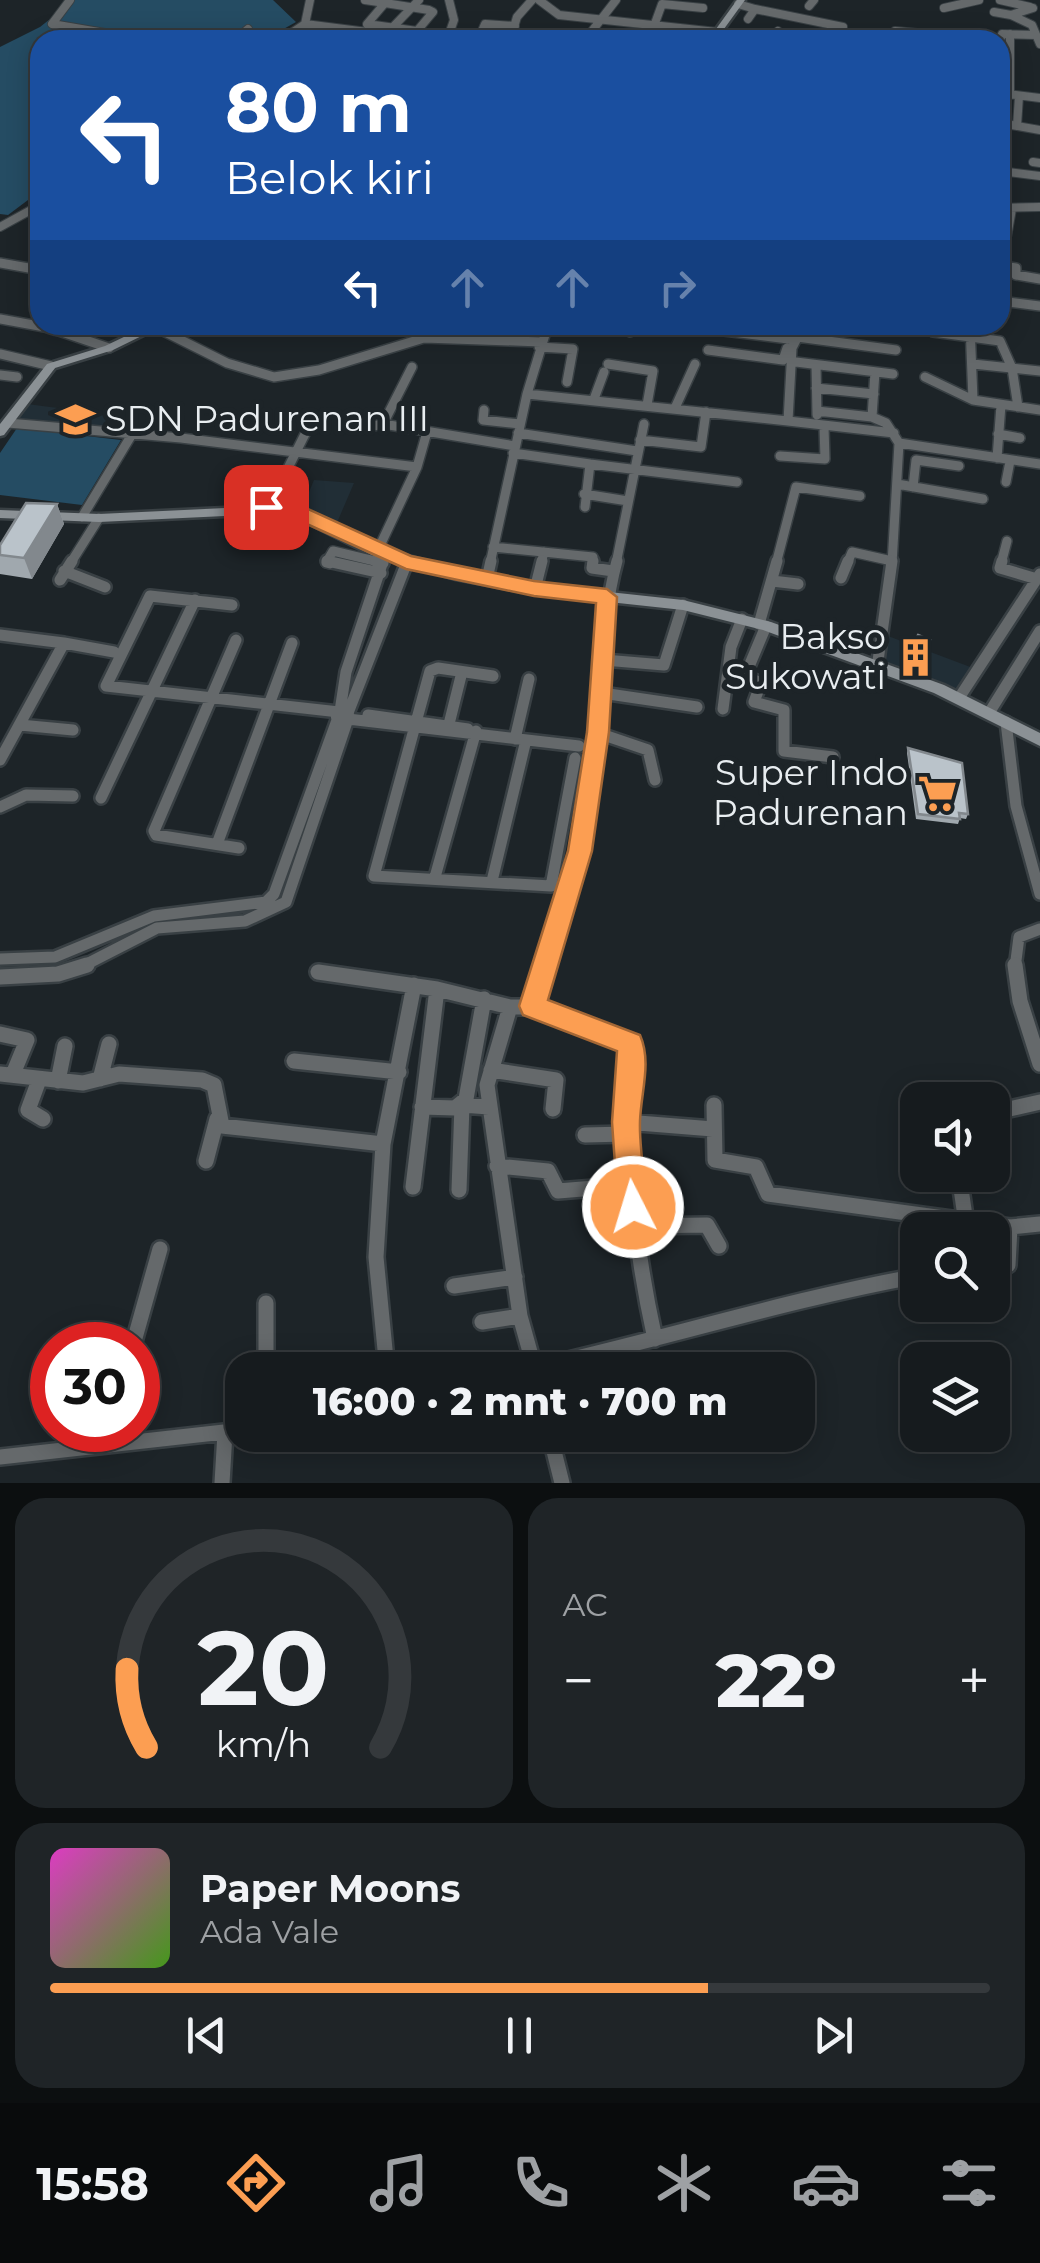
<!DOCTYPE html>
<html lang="id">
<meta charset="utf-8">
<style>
:root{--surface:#161b1e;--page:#1f2427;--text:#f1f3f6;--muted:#9ea1a4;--line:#35393c;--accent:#fc9e52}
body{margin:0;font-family:Montserrat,sans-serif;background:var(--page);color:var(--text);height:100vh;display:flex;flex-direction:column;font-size:38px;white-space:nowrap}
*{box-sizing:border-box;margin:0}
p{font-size:32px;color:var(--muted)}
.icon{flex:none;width:55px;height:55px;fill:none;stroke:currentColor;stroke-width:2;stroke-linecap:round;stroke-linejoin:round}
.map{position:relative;height:1483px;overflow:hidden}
.side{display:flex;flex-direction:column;gap:15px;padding:15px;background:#0c0f10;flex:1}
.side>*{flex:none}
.hud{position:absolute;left:30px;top:30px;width:980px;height:305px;border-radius:30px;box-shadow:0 5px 25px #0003,0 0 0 2px var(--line);background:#1a4fa0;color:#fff;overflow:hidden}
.controls{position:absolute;left:900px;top:1082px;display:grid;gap:20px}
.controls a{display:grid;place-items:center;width:110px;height:110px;border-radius:20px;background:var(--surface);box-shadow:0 5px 25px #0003,0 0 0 2px var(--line);font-size:50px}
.speed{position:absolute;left:30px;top:1322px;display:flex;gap:20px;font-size:50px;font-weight:700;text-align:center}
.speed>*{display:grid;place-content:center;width:130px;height:130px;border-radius:50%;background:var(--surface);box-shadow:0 5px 25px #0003,0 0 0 2px var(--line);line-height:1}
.speed .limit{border:15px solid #d22;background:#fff;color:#111}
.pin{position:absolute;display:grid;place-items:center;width:85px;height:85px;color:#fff;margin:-42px;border-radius:20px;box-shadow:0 5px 15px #0006}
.me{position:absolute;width:110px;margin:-55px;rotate:355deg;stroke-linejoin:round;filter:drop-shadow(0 0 8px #0008)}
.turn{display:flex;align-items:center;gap:35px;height:210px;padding:0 30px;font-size:45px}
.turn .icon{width:130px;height:130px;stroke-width:2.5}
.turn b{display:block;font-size:70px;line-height:85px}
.lanes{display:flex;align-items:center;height:95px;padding:0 30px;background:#0003;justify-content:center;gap:50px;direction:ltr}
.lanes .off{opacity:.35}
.big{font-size:75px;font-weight:800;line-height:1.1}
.side .tile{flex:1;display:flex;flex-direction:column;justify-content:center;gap:15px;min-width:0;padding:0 35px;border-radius:30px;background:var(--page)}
.side .dial{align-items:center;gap:0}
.dial svg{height:260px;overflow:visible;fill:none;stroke:var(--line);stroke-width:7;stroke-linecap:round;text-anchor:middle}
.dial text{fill:var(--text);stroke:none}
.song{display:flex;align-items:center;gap:30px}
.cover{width:120px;height:120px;border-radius:15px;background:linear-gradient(135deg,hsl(310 70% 55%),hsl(100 70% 35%))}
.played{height:10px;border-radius:5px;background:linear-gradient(90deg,var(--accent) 70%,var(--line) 70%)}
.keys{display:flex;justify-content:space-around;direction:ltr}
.heat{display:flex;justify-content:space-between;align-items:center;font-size:55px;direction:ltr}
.side .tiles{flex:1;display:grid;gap:15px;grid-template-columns:1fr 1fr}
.tile:last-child{grid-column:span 2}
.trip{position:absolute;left:225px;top:1352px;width:590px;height:100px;border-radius:30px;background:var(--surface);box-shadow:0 5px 25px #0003,0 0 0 2px var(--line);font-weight:800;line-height:100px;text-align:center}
.tab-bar{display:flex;height:160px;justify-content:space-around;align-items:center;background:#090b0c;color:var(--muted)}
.tab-bar .icon{width:70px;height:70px}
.tab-bar .on{color:var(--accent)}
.tab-bar b{font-size:45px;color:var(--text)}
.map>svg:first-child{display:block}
</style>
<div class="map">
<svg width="1040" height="1483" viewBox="0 0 1040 1483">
<rect width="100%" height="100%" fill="#1d2428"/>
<!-- built -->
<path fill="#212e36" d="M27 404 135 418 123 433 15 421Z
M314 480 354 483 336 525 301 511Z
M888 636 973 668 959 692 884 664Z"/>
<!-- green -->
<path fill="#254c63" d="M74 0H273L296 22 264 40H40V191L8 215 0 214V47L40 27Z
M17 428 121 440 82 505 0 495V453Z"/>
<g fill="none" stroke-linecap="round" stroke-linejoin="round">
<defs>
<path id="street-far3" d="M70 0 52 24 146 40
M365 0 385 3
M539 0 559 15 717 32
M1000 0 1030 7
M385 3 429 10 433 12 417 31 367 24Z
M738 4 755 9 748 19
M809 6 814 0
M944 8 979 0
M1033 8 1011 15 1032 25 1040 44
M755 9 843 27
M994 12 1011 15
M305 24 430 40
M654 26 662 4 703 8
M392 28 419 0
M1010 34V95
M558 38 570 40
M235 40 248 29
M281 40 305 24 310 0
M447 40 454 20 449 0
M478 40 485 24 515 26
M510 40 517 17 532 0
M585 40 616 0
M773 40 778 31
M891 40 895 31 994 40
M1000 41 1002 34 1036 35
M1000 93 1040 98
M1000 123 1040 130
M1017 126 1019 96
M1033 162 1040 163
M1000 171 1040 176
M1000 208 1040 207
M0 227 40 205
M1005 248 1012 209"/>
<path id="street-far2" d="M1006 246 1002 266 1016 268V275L1040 279
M0 263 40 270
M1000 301 1040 306
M0 319 50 328 109 348
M804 325 792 348 788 421 894 433
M848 325 898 331
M927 325 933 332 1000 341 1012 368 1018 407
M970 325 973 400
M155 327 227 363 274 377 319 370 424 338 541 342
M708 329 796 340
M630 332 632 325
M797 337 896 350
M539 347 573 349 567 382
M708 350 783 360 787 348
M0 354 51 366
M796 362 893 374
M608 364 653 371 647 405
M973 364 1040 371
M816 365 817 415
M875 372 872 417 886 423 899 443 892 564
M0 375 17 377
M925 377 973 400 1040 410
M816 388 874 394
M527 394 788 421
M594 399 604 372
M675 408 695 364
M484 410 483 420 520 424
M817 411 872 417
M8 423 181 438 417 467
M383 424 412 367
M358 429 383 424 515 446
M518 433 637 451
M998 434 1020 438
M640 440 701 447 706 412
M899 443 1040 464
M513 453 590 464
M780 456 825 459 824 427
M997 458 1001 405
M285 474 310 424
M1006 482 1010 461
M897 484 983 499
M913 487 916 460 959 466
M584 494 628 501
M585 507 590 464 737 482
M82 517 131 436
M493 547 593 557 592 564
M377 552 417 467 427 432
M70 564 99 518
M330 564 326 563 333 551 383 563
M383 564 385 554
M490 564 527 394 548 325
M541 564 544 552
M616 564 644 424
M776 564 796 487 860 496
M847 564 852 552 892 561
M1001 564 1007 541"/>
<path id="street-far1" d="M327 561 381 573
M376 561 383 563
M593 561 592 568 613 571
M1002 561 1000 568 1037 579
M64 571 105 587
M841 578 848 561
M487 579 491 561
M60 580 72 561
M772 581 798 584
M535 589 542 561
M232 605 150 596 106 686 339 712
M759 624 777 561
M766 626 745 676 761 683 754 702 784 710V751L833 757
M0 635 64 643 0 760
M236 640 154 831 156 835 239 848
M64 643 114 652
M604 660 664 665 683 605
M877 668 892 561
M493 676 438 668 430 671 374 876 551 886 575 758
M727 678 731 647 742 619
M602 693 697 707
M959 698 1040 574
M723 709 727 678 745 676
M340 711 346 672 383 561
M348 713 407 562
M989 713 1040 631
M368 715 468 729
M348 719 579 746
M1006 722 1016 806 1040 894
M449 724 462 672
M20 725 73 730
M598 733 648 750 655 780
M515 739 529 679
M101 798 195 600
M0 807 26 795 73 796
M217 844 292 643
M435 877 476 731
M492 881 526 740
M0 959 55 957 154 916 266 902 274 894 337 720
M79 968 157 928 245 921 286 902 349 716 345 711 336 714 337 720 345 721
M545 968C568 891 587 816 598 736 605 677 601 619 617 561
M1015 968 1019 937 1040 929"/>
<path id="street" d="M1015 965 1020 1001 1040 1064
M318 972 437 989 510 1007
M0 977 58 974 87 965
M533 1007 632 1047C625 1148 633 1240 655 1339
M0 1034 27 1040 13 1074
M294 1061 399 1072
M491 1070 556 1080 553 1109
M0 1074 83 1083 119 1074 202 1080 214 1085 222 1126 383 1144 376 1257 387 1370
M100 1079 109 1044
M39 1080 28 1110 43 1119
M58 1081 65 1046
M714 1105 715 1160 756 1167 768 1194 1010 1227 1040 1224
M422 1107 455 1108 466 1099 484 999
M992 1113 1040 1102
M626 1122 713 1129
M585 1135 626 1134
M383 1144 414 985
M206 1161 217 1119
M497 1166 548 1171 558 1191 631 1185
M959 1175 967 1230
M413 1187 437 989
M459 1190 462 1105 489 1107
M638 1226 707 1225 719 1246
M992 1266 1008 1265 1010 1227
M454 1286 515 1277
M266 1303V1370
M482 1322 520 1316
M133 1345 160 1249
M525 1370C657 1341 785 1300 918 1276
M535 1370 520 1316 487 1085 510 1007H533L546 965
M550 1435 562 1483
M0 1457 242 1430
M222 1483 225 1433"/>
<path id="secondary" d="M737 0H745L716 40H708Z
M149 325H164L113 350 55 368 4 435 0 436V424L47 364 105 346Z
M290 505 382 549 456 569 535 584 683 600 771 622 944 685 1040 733V746L934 693 763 630 683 610 535 594 456 579 372 555 288 513 99 522 0 518V510L99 514Z"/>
</defs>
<!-- street-far3 casing -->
<use href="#street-far3" stroke="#394044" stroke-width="10"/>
<!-- street-far2 casing -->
<use href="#street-far2" stroke="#394044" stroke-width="12"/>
<!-- street-far1 casing -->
<use href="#street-far1" stroke="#394044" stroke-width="16"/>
<!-- street casing -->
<use href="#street" stroke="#394044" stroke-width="20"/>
<!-- secondary casing -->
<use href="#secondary" stroke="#394044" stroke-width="5"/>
<!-- street-far3 -->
<use href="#street-far3" stroke="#65696b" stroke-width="8"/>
<!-- street-far2 -->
<use href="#street-far2" stroke="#65696b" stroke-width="9"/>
<!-- street-far1 -->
<use href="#street-far1" stroke="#65696b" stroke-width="11"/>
<!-- street -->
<use href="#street" stroke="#65696b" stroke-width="15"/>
<!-- secondary -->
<use href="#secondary" fill="#8b9195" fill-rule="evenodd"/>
</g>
<!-- wall -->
<path fill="#a0a8ae" d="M57 504 64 524 32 579 0 574V545Z
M930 640 917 668 905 664 908 653Z
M908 748 968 814 966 819 960 818 958 824 916 819 907 753Z"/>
<!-- shaded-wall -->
<path fill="#82888d" d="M57 504 64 524 32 579 24 558Z"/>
<!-- building -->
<path fill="#bac3ca" stroke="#82888d" stroke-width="2.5" d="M26 503 57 504 24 558 0 555V545Z
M918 635 930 640 921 658 908 653Z
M908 748 962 763 968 814 959 813 960 819 918 814Z"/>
<!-- route -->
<path fill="#fc9e52" stroke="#a46735" stroke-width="2.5" d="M266 500 297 504 411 556 534 581 607 589 617 597 609 732 592 851 548 1000 640 1035C652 1062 641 1092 640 1121 639 1149 645 1179 648 1207L643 1217 633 1222 623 1217 618 1207 612 1122 617 1051 523 1015 519 1006 568 851 587 732 596 603 534 596 406 569 287 515 259 511V502Z"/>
<!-- icons -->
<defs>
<symbol id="school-bare" viewBox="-9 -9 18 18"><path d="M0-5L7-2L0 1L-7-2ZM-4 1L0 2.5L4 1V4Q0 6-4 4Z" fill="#fc9e52" stroke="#1d2428" stroke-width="2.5" paint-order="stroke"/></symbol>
<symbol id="building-bare" viewBox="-9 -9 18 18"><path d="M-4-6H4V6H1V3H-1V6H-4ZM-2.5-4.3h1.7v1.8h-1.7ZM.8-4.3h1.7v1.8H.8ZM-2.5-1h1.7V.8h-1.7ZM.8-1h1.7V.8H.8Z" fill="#fc9e52" stroke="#1d2428" stroke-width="2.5" paint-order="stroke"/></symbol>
<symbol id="supermarket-bare" viewBox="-9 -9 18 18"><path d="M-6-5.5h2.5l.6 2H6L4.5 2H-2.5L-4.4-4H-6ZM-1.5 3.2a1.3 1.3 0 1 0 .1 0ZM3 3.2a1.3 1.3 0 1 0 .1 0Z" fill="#fc9e52" stroke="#1d2428" stroke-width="2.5" paint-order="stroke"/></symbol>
</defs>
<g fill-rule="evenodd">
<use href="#school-bare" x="48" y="392" width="55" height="55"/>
<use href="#building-bare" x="888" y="630" width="55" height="55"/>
<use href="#supermarket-bare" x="910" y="766" width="55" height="55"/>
</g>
<g text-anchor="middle" stroke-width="10" stroke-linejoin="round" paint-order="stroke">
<!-- poi labels -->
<g font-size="35" fill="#e8edf0" stroke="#1d2428" text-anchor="end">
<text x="105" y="431" text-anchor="start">SDN Padurenan III</text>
<text x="886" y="649">Bakso<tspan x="886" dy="40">Sukowati</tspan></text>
<text x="908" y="785">Super Indo<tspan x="908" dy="40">Padurenan</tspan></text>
</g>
</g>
</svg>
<div class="controls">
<a><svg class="icon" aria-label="sound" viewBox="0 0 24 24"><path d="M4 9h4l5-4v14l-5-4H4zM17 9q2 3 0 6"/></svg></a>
<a><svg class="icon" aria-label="search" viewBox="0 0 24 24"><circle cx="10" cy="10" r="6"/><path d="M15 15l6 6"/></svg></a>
<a><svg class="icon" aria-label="layers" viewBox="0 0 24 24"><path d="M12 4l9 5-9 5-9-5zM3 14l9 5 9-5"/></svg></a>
</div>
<div class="speed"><div class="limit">30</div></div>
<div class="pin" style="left:266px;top:507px;background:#d93025"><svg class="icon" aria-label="arrive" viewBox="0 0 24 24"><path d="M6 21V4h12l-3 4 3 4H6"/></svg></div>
<svg class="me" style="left:633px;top:1207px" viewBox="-20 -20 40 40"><circle r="17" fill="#fc9e52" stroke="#fff" stroke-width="3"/><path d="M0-11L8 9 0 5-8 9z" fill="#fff"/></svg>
<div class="trip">16:00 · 2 mnt · 700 m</div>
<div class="hud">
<div class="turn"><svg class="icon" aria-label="left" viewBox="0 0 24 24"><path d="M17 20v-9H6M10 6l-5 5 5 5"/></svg><div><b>80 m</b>Belok kiri</div></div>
<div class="lanes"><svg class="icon" aria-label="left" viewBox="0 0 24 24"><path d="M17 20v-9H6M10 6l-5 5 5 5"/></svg><svg class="icon off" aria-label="ahead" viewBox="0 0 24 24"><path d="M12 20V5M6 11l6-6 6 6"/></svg><svg class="icon off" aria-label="ahead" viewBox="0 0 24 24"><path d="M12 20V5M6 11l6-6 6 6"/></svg><svg class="icon off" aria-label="right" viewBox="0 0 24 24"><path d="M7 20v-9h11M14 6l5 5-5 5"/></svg></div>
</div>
</div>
<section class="side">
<div class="tiles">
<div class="tile dial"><svg viewBox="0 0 100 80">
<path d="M14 69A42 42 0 1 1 86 69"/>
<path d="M14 69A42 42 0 0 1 8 45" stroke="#fc9e52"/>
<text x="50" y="56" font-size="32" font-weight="700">20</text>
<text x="50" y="72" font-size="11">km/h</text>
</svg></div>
<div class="tile"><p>AC</p>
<div class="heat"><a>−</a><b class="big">22°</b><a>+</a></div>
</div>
<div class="tile">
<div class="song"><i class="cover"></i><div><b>Paper Moons</b><p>Ada Vale</p></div></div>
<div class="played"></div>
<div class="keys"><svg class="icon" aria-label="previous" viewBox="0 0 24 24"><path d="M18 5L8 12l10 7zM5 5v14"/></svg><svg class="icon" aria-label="pause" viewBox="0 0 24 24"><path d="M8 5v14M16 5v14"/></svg><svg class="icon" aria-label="next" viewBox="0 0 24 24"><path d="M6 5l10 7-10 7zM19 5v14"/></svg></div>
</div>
</div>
</section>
<nav class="tab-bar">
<b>15:58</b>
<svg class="icon on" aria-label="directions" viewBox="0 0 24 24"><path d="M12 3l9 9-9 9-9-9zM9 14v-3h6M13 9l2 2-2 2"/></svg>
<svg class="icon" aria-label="music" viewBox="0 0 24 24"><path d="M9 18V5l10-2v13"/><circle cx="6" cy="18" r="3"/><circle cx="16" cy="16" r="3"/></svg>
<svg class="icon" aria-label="phone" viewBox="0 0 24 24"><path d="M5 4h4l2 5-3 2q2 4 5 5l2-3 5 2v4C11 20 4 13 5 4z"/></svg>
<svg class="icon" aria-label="climate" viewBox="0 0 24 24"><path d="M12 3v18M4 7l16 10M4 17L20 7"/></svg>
<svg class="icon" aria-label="car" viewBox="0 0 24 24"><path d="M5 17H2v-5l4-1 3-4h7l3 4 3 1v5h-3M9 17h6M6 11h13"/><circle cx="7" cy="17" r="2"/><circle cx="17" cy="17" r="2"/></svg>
<svg class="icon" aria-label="filters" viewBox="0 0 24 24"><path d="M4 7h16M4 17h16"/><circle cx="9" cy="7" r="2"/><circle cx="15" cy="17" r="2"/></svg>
</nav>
